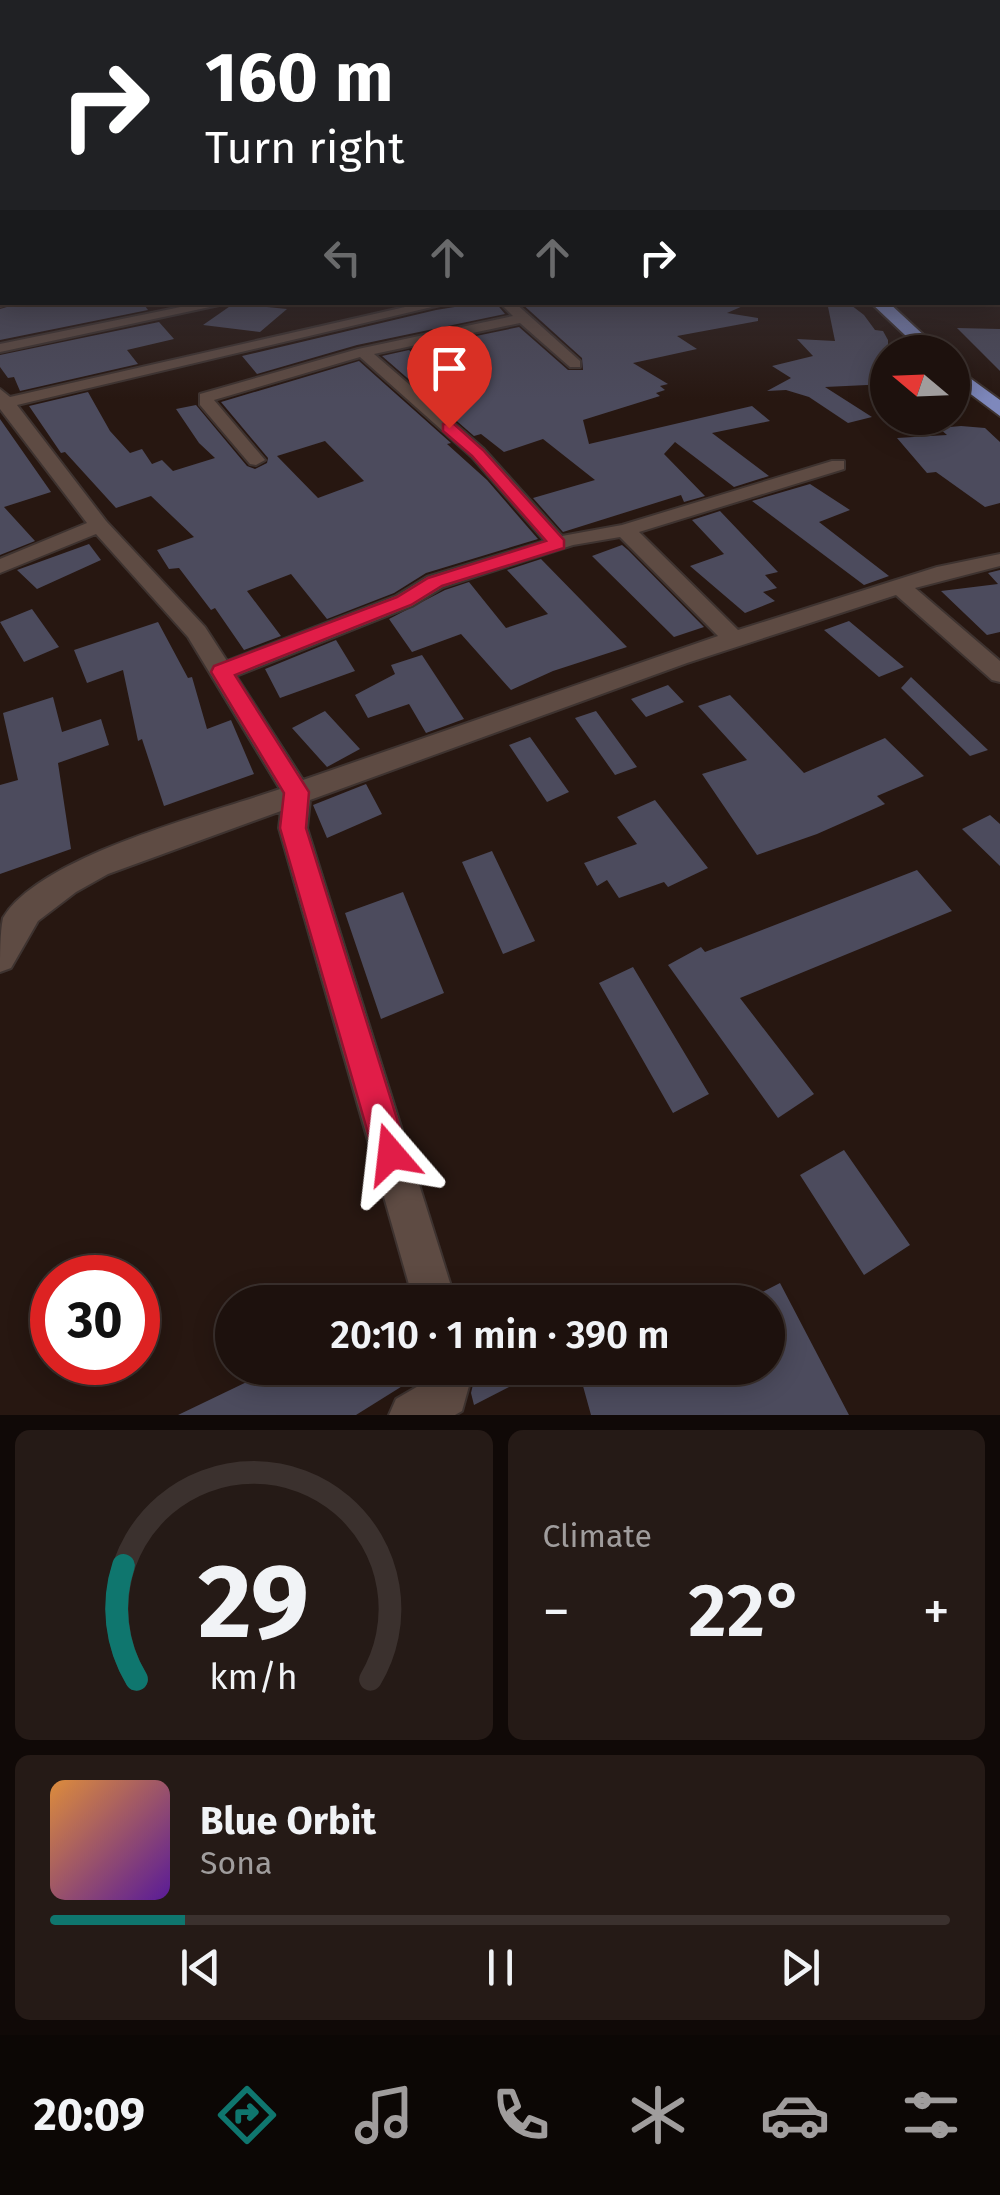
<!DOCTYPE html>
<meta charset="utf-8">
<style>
:root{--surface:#1d110d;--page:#251a16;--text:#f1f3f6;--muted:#a09d9d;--line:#3b312e;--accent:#0f766e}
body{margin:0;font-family:"Fira Sans",sans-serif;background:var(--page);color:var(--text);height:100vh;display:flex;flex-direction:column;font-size:38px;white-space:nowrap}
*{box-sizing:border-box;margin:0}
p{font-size:32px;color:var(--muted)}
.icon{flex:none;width:55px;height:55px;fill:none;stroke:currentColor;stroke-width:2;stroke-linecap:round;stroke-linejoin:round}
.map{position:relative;height:1415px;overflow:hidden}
.drawer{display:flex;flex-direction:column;gap:15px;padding:15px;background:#100907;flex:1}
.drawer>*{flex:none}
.top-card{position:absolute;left:0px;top:0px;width:1000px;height:305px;box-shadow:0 5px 25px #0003,0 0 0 2px var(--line);background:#202124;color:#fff;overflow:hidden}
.needle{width:65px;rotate:289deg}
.tools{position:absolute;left:870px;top:335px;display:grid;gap:20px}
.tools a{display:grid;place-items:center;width:100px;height:100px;border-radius:50%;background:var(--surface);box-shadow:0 5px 25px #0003,0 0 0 2px var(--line);font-size:50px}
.speed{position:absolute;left:30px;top:1255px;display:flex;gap:20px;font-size:50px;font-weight:700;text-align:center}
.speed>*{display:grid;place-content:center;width:130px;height:130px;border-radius:50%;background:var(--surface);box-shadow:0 5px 25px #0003,0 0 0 2px var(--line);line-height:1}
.speed .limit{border:15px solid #d22;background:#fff;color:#111}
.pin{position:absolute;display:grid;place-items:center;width:85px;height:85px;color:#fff;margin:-102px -42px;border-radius:50% 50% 50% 0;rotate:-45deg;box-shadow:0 0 10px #0007}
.pin .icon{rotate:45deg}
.me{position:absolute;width:110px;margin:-55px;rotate:343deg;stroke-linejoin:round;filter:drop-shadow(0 0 8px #0008)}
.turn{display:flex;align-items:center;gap:35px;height:210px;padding:0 40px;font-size:45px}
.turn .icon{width:130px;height:130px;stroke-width:2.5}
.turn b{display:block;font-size:70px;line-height:85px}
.lanes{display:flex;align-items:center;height:95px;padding:0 40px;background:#0003;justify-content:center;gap:50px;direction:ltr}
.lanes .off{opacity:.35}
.big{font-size:75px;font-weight:600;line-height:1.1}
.drawer .card{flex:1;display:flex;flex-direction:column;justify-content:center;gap:15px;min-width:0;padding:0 35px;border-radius:15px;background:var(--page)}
.drawer .dial{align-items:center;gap:0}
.dial svg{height:260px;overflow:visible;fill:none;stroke:var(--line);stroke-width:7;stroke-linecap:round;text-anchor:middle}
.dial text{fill:var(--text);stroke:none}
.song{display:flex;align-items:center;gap:30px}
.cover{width:120px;height:120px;border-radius:15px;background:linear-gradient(135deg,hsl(30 70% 55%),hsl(270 70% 35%))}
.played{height:10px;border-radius:5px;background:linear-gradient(90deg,var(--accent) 15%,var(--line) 15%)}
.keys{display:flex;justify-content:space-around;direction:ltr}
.heat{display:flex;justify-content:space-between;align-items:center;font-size:55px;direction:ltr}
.drawer .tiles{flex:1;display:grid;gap:15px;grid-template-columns:1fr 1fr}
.card:last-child{grid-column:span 2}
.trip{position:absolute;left:215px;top:1285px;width:570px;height:100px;border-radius:50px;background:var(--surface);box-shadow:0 5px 25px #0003,0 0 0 2px var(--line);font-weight:600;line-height:100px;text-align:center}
.menu{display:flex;height:160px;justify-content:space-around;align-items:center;background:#0c0705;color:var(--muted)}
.menu .icon{width:70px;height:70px}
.menu .active{color:var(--accent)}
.menu b{font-size:45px;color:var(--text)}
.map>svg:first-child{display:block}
</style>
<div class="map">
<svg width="1000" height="1415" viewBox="0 0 1000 1415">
<rect width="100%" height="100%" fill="#271711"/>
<!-- building -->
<path fill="#4c4b5d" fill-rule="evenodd" d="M24 302H142L148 310 0 340V309Z
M236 302H256L257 306 287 309 260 332 203 325Z
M486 302H495L505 314 357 345 257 374 242 356 436 310Z
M520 302H752L727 313 758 318V321L677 336 697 349 633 363 668 384 660 386 665 390 656 393 660 396 583 420 589 444 752 406 770 421 712 433 769 476 734 487 675 442 664 454 705 496 684 502 681 495 563 532 533 498 595 480 543 439 504 452 481 434 474 436 382 356 409 350 452 389 486 381 452 341 519 327 568 370H583L582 358Z
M827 302H847L864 315 875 330 883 331 888 340V384L825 387 872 417 848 423 809 397 786 390 767 391 791 378 772 366 813 356 797 339 835 341Z
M159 322 174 339 127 350 138 364 20 391 14 377 8 378 0 367V355Z
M957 328 1000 329V371Z
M359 361 451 443 447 444 487 480 538 539 426 573 394 593 327 619 291 574 247 591 281 636 244 650 215 608 211 610 179 568 169 569 157 550 194 537 151 496 116 508 65 452 61 453 29 406 88 392 110 431 130 453 142 449 152 464 162 460 173 471 215 458 199 443 176 409 196 405 247 466 255 469 267 463 268 458 221 402ZM325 441 364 481 318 498 277 456Z
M0 419 51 492 4 507 35 541 0 555Z
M961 426 985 428 1000 442V503L985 507 936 472 927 473 897 438 947 435 939 428Z
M810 484 850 510 819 522 889 576 864 585 752 501Z
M720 511 778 572 765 575 777 588 763 592 775 601 745 613 690 566 724 554 692 520Z
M89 544 101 560 37 589 17 570Z
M622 545 628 550 704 627 674 637 592 556Z
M541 559 627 647 553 671 511 690 461 634 412 652 389 619 445 590 469 582 506 628 548 614 507 570Z
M1000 570V632L987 635 941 591 998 584 988 573Z
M32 609 59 647 24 662 0 622Z
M849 621 904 667 879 677 824 630Z
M158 622 188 678 192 677 207 729 231 720 254 774 164 806 142 739 138 741 123 670 87 683 74 650Z
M336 640 355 671 280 698 265 669Z
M422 655 464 719 426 733 409 704 368 718 355 695 395 674 391 665Z
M911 677 988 750 970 756 901 688Z
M668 685 684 702 646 717 631 699Z
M730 695 804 773 885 738 924 776 877 796 885 804 817 834 757 855 702 774 747 760 698 706Z
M53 697 62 732 101 719 109 745 58 763 71 849 0 874V785L18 780 3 713Z
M325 711 360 749 327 767 292 728Z
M596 711 637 767 615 775 575 718Z
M530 737 569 792 547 802 509 745Z
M366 784 382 814 327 838 313 805Z
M655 800 708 868 668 887 664 882 619 898 607 880 597 886 584 863 637 844 617 817Z
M990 815 1000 824V866L962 829Z
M492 851 535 941 503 954 462 862Z
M917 870 952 911 740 998 814 1094 778 1118 668 965 701 947 705 952Z
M403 892 444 993 381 1019 345 913Z
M633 967 709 1094 673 1113 599 983Z
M844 1150 910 1245 864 1275 800 1175Z
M780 1283 849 1415H591L578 1368H719L722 1375 735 1368H768V1302H743Z
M253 1368H398L404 1385 356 1415H178L255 1378Z
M477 1368H546L474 1405 471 1393Z"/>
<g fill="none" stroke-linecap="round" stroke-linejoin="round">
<defs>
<path id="minor" d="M0 297H2L7 304 0 306Z
M205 302H233L0 352V344Z
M427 302H453L17 405 106 521 205 627 227 661 396 596 427 577 545 541 472 457 360 357 214 400 265 460 256 465 250 464 200 405V394L358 349 513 316 499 302H514L580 361V367H570L520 323 374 354 484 449 562 536 622 525 832 461H844V469L639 532 738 630 937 567 1000 554V566L915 588 1000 661V682L992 680 896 595 687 663 310 800 307 828 456 1302H414L279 828 281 811 108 874 76 892 38 921 11 968 0 972C0 956 0 932 3 918 39 856 211 813 280 789L188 637 96 534 0 573V559L87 523 0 409V389L10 397ZM620 537 718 636 303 780 236 676 412 606 443 587 573 545Z
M430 1368H474L462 1411 455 1415H389L396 1399 427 1381Z"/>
<path id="trunk" d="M870 302H888L942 352H923Z
M952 365 1000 400V416L952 380Z"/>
</defs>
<!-- minor casing -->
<use href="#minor" stroke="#3e3330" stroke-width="4"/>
<!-- trunk casing -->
<use href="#trunk" stroke="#3e3330" stroke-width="4"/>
<!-- minor -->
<use href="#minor" fill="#5e4b43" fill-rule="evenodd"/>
<!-- trunk -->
<use href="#trunk" fill="#7e88bc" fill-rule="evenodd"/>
</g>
<!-- sky -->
<linearGradient id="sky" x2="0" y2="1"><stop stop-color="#150d09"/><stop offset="0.5" stop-color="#413c43"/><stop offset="1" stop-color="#413c43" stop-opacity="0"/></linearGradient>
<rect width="1000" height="399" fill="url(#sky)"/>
<!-- route -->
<path fill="#e11d48" stroke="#92132f" stroke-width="2.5" d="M443 424H454L483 450 564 540V548L442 586 411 605 235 675 309 792 306 828 408 1154 403 1166 391 1171 379 1166 374 1154 280 828 284 793 211 672 214 666 397 597 428 578 546 541 472 456 443 431Z"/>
</svg>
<div class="tools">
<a><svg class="needle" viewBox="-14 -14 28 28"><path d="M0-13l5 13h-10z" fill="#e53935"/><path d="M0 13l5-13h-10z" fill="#a09d9d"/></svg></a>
</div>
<div class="speed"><div class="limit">30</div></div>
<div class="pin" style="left:449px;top:428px;background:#d93025"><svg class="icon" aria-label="arrive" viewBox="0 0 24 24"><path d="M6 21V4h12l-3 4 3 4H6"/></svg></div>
<svg class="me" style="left:391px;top:1154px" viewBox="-20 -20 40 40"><path d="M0-17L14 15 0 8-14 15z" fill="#e11d48" stroke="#fff" stroke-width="4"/></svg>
<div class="trip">20:10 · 1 min · 390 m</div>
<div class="top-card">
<div class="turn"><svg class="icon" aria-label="right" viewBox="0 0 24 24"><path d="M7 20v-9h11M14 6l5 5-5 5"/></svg><div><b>160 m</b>Turn right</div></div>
<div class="lanes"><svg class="icon off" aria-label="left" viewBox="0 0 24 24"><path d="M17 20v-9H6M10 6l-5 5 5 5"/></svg><svg class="icon off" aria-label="ahead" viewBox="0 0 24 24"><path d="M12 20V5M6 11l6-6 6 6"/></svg><svg class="icon off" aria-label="ahead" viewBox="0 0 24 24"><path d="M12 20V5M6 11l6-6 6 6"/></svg><svg class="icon" aria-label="right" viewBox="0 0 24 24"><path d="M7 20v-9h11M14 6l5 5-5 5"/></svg></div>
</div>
</div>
<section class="drawer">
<div class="tiles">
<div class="card dial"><svg viewBox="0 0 100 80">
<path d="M14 69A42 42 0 1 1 86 69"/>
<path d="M14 69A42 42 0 0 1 10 34" stroke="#0f766e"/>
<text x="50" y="56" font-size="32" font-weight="700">29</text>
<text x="50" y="72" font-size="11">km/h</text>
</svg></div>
<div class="card"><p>Climate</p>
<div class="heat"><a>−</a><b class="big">22°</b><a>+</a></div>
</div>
<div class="card">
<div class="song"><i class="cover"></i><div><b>Blue Orbit</b><p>Sona</p></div></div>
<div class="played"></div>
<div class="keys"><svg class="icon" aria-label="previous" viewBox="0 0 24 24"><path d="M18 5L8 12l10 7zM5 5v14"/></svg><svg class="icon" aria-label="pause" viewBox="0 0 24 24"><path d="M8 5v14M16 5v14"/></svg><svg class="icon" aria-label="next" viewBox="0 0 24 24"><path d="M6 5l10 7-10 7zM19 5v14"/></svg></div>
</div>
</div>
</section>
<nav class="menu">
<b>20:09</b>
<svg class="icon active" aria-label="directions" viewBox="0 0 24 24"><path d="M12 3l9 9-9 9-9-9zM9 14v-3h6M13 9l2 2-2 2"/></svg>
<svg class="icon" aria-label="music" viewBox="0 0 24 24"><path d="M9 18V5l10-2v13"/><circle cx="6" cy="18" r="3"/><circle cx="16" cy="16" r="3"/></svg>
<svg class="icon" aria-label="phone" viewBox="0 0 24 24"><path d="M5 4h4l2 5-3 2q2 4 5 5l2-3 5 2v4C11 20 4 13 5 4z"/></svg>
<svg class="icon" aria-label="climate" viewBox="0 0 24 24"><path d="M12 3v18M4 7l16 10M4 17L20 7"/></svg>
<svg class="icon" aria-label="car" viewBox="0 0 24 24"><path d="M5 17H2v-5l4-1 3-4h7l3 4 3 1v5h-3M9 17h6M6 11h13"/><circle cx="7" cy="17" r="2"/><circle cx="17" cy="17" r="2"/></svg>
<svg class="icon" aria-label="filters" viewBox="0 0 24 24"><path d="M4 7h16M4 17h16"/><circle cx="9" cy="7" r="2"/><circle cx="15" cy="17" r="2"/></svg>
</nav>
